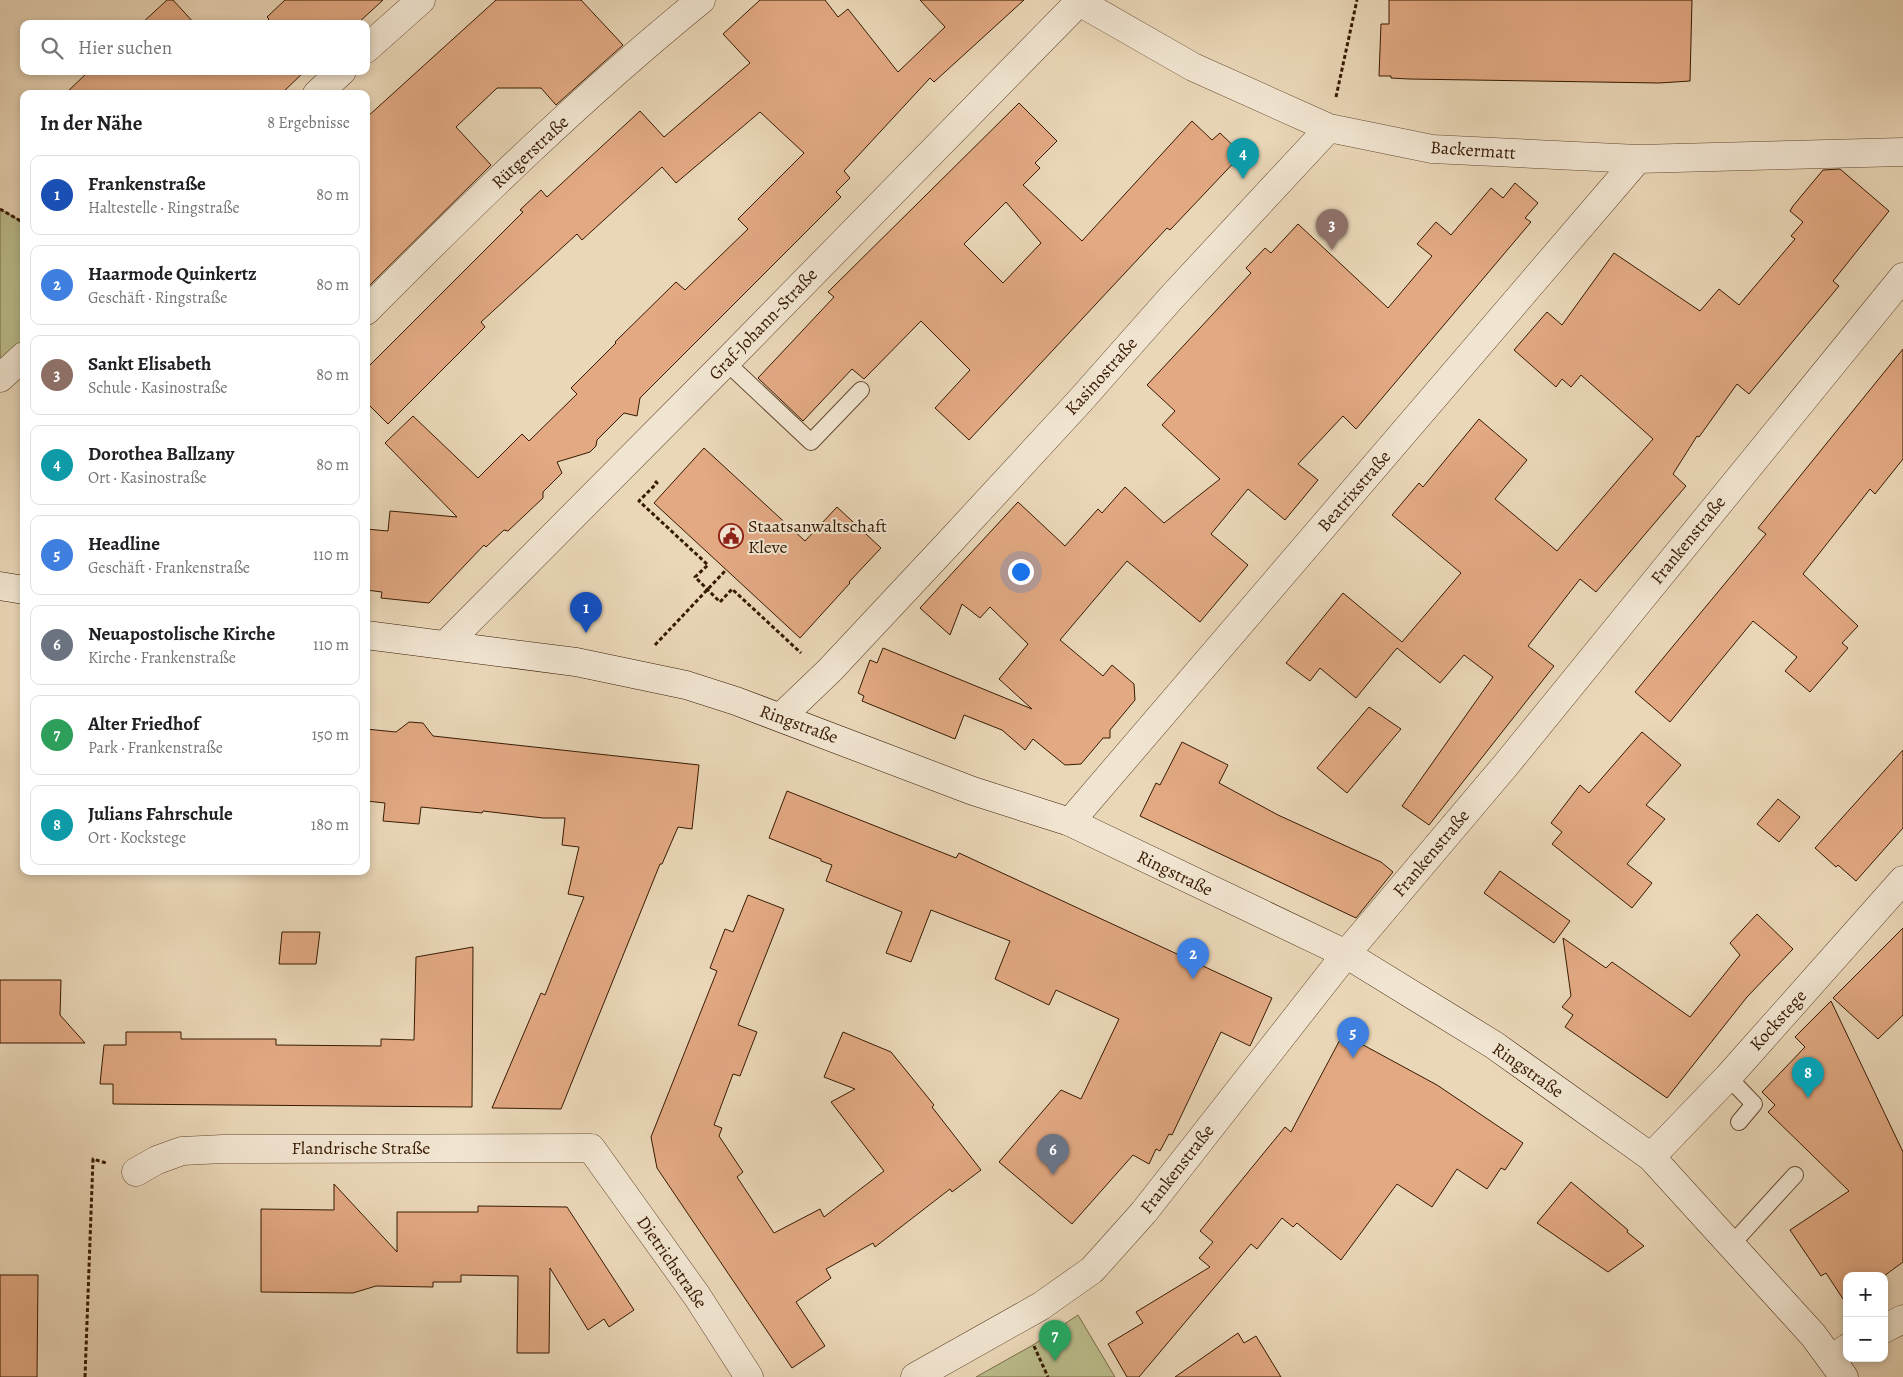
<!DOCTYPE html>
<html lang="de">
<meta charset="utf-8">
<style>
:root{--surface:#fff;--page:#f6f6f6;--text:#202124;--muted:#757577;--line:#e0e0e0;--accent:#7c3aed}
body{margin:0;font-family:Alegreya,serif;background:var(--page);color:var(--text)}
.controls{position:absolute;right:15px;bottom:15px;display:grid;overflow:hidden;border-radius:10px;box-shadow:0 2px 8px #0003}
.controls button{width:45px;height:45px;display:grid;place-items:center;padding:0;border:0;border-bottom:1px solid var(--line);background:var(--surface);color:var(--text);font:25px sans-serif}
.you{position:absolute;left:1020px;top:571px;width:18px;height:18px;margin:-12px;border:4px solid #fff;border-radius:50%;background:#1a73e8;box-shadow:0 0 0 8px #1a73e833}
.badge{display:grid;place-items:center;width:32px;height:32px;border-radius:50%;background:var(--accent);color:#fff;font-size:16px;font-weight:700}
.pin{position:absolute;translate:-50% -41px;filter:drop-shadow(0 1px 2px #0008)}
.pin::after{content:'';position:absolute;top:26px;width:18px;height:15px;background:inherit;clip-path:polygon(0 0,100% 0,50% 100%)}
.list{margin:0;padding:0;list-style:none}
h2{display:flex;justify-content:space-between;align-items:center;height:65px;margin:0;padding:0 20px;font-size:21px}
h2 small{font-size:16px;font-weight:400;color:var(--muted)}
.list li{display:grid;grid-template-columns:32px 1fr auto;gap:15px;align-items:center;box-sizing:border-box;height:80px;margin:0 10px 10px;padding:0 10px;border:1px solid var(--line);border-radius:10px}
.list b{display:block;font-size:19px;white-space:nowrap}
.list p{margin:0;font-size:16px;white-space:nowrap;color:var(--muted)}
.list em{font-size:16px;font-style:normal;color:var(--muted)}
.icon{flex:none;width:28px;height:28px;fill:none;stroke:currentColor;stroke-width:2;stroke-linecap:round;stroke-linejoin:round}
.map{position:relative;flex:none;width:1903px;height:1377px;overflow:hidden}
.search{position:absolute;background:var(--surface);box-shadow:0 2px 8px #0003;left:20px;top:20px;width:350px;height:55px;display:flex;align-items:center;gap:12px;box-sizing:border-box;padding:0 18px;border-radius:10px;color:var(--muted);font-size:19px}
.panel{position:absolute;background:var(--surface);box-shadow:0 2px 8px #0003;left:20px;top:90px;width:350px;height:785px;border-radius:10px}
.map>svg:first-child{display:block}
.green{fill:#bbbd8c;stroke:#796c46}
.building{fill:#e2a983;stroke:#371a01;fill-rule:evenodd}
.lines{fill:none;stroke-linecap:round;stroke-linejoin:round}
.service-casing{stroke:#64492f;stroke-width:18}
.minor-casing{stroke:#64492f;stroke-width:29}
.tertiary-casing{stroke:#64492f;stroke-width:29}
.secondary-casing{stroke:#371a01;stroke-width:29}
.path{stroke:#371a01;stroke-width:3;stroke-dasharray:4 2.5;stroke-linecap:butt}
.service{stroke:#f1e5d1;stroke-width:16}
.minor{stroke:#f1e5d1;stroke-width:28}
.tertiary{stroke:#f1e5d1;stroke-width:28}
.secondary{stroke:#f1e5d1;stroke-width:28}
.labels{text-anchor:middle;stroke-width:4;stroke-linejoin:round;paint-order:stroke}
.street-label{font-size:18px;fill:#371a01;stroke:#f1e5d1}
.poi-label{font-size:18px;fill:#371a01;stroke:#f1e5d1;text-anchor:start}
</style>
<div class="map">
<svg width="1903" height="1377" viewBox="0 0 1903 1377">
<rect width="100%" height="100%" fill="#ead7b8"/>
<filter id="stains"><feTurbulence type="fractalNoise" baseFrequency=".004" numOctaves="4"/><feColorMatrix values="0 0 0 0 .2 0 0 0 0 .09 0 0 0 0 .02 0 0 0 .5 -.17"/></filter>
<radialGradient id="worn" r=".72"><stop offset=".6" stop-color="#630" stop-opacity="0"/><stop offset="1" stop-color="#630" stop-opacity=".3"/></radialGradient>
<path class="green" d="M0,209L24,223V356L0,378Z
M1078,1315L1115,1377H976L1033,1345Z"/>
<path class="building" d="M167,0H173L195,24H141Z
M285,0H383L357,24H264L269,19L267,17Z
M496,0H581L623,45L556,105L541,88H497L456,127L491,165L366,289V118Z
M760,0H825L838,17L848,9L898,72L945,27L920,0H1024L934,82L930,78L844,171L850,178L836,192L841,197L640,398L637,416L624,413L597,440L596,446L590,452L557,462L562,473L543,492V498L508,531L504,530L486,547L484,545L429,603L381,598L382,592L366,590V529L388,531L390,511L457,517L385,443L413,416L478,478L522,434L529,441L577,394L571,388L616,343L615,342L676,282L685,290L748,229L738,219L804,153L760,112L676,183L662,167L582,240L577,234L481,322L485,327L388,424L366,402V369L523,212L520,210L541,190L547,197L640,111L664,137L750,63L723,34Z
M1389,0H1692L1690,81L1659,83L1409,79L1391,78V76H1379L1381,24H1389Z
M89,71H305L281,94H65Z
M1019,103L1057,141L1035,163L1040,168L1023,185L1082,241L1192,121L1212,140L1220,133L1242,154L1170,230L1167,228L969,440L935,408L970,370L921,321L864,379L852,369L803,421L758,378L834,297L828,292ZM1006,202L1041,243L1003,283L964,244Z
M1840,169L1889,211L1833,281L1839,286L1749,394L1737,384L1699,437L1697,436L1673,474L1686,486L1596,592L1580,579L1528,646L1554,666L1429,825L1402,806L1493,677L1464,655L1440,683L1397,648L1356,698L1320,668L1310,681L1286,663L1343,593L1402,642L1461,573L1392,515L1419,483L1423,487L1479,419L1527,460L1495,499L1557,551L1653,439L1581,375L1571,387L1562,379L1556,387L1514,350L1547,312L1562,325L1614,253L1700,311L1719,289L1739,305L1795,239L1791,236L1803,222L1790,211L1793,206L1823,170Z
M1515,183L1538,203L1525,218L1531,222L1356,429L1343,416L1298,464L1318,480L1285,520L1248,489L1211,534L1248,565L1200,622L1127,561L1060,640L1103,676L1112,665L1134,684L1135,700L1110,730V738H1103L1081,764L1065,765L1033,739L1025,750L1002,730L964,715L955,739L862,701L864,696L858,693L870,660L877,663L883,648L1032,709L999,679L1028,644L990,607L980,618L962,604L950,635L920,608L1018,502L1065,546L1098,509L1102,513L1125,487L1164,523L1220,479L1162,425L1175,411L1147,385L1251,273L1246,268L1265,248L1271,253L1298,224L1388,308L1432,256L1417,244L1436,222L1451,235L1491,188L1503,198Z
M1903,349V459L1875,494L1870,489L1803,574L1858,626L1842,643L1848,648L1810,692L1785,671L1797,657L1753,621L1670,722L1635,692L1766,534L1758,528Z
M704,448L805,541L837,507L881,548L849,582L850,583L800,638L654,503Z
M1369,707L1401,729L1347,793L1317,768Z
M409,722L423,723L433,736L699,765L692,829L678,827L662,864H660L561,1109L492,1108L541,993L545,995L584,897L568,894L579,847L562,845L565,818H543L483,811L482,813L421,807L419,824L383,821L385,803L366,801V729L396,732Z
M1642,732L1681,765L1646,805L1665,819L1627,864L1652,883L1632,908L1552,844L1562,832L1551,823L1580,785L1589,793Z
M1182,742L1228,765L1219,783L1278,815L1381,862L1393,872L1356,918L1140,816L1156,783L1160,785Z
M1903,750V828L1856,881L1838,865L1836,867L1815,848Z
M787,791L956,858L959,853L1272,998L1250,1046L1221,1032L1172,1135L1169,1134L1160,1151L1156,1149L1149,1164L1133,1155L1072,1224L999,1162L1061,1090L1081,1099L1119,1019L1056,990L1049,1005L995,979L1010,941L931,910L911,962L886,953L902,912L826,881L832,865L821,861V859L769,838Z
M1778,799L1800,817L1779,842L1757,824Z
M1500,871L1570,921L1554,943L1484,893Z
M748,895L784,909L738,1025L757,1032L740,1076L733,1074L714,1125L722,1128L719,1136L743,1172L737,1177L774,1233L820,1209L824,1217L884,1171L831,1102L855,1089L824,1077L843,1032L891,1052L934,1105L932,1107L981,1170L952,1192L950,1189L875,1247L873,1243L826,1269L831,1278L796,1302L825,1346L792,1368L657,1168L651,1137L717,971L710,968L725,929L733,932Z
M1757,914L1793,949L1747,997L1667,1098L1565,1027L1573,1015L1562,1007L1571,996L1563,938L1606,968L1612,962L1690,1017L1740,955L1730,943Z
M1903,928V1015L1878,1039L1833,998Z
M282,932H320L316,964H279Z
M473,947L472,1107L113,1104V1084H100L104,1045H126V1032H181V1039H276V1045L381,1046V1039L414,1040L416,957Z
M0,980H61L60,1015L85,1043H0Z
M1831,1001L1903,1152V1262L1884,1276H1847V1301L1845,1302L1826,1273L1821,1276L1790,1230L1849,1191L1768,1112L1775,1105L1762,1092L1805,1047L1795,1037Z
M1343,1034L1437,1085L1523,1143L1505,1170L1501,1168L1487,1189L1457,1169L1432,1207L1397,1184L1341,1260L1297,1223L1293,1227L1282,1218L1257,1249L1251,1244L1139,1377H1127L1108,1344L1143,1323L1136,1312L1210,1267L1199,1258L1213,1242L1200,1231L1285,1127L1291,1132Z
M1571,1182L1628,1230L1627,1232L1644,1246L1608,1272L1537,1223Z
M334,1184L397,1252V1212H478V1206L567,1207L634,1310L609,1327L604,1319L588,1330L550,1268L549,1353H517L518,1276L461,1275V1282H433V1287L376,1286L353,1293L261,1292V1209L334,1210Z
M0,1275H38L37,1377H0Z
M1238,1333L1244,1343L1256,1336L1281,1377H1175Z"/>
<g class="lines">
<defs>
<path id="service" d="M726,362L811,442L861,390
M1728,1077L1754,1104L1739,1122
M1732,1244L1795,1175"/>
<path id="minor" d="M1076,0L1193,67L1329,128L1432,149L1638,159L1903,152
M366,311C473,203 583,96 701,0
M446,644L726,362L1079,2
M781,717L830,670L947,545L1079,402L1171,298L1329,128
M1070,822L1638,159
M1651,1157L1728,1077L1903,880
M136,1172L157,1160L182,1151L223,1149L591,1148L697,1296L749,1377
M1884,1329L1903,1319
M1832,1360L1847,1348
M915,1377L1041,1306L1092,1270L1144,1212L1346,954L1505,766L1903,277"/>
<path id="tertiary" d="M366,49L421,0
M317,94L342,71
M0,378L24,356"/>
<path id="secondary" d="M0,586L24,590
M366,635L576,662L686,685L736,701L973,791L1070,822L1346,954L1494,1045L1651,1157L1813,1335L1844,1377"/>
</defs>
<use href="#service" class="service-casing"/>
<use href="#minor" class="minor-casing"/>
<use href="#tertiary" class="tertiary-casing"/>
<use href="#secondary" class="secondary-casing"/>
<path class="path" d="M1336,97L1357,0
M0,209L24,223
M655,481L657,483L639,501L708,565L695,577L720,602L732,589L801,653
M655,645L725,571
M1034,1346L1048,1377
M85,1377L93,1159L106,1163"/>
<use href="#service" class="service"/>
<use href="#minor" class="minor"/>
<use href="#tertiary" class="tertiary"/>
<use href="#secondary" class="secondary"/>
</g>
<defs>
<symbol id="civic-ring" viewBox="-11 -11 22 22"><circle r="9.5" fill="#f1e5d1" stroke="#8f2418" stroke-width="1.5"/><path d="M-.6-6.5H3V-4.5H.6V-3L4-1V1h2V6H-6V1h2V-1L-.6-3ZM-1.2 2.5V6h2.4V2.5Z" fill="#8f2418"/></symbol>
</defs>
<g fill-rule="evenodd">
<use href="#civic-ring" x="717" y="522" width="28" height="28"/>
</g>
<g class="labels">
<g class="street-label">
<text transform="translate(1473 150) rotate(4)" y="6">Backermatt</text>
<text transform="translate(530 152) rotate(-43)" y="6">Rütgerstraße</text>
<text transform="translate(763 324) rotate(-46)" y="6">Graf-Johann-Straße</text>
<text transform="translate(1101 376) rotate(-48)" y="6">Kasinostraße</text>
<text transform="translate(1354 491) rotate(-49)" y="6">Beatrixstraße</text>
<text transform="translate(1688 540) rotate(-51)" y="6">Frankenstraße</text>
<text transform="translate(799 724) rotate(20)" y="6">Ringstraße</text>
<text transform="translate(1431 853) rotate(-50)" y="6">Frankenstraße</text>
<text transform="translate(1175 873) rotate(26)" y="6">Ringstraße</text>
<text transform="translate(1778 1020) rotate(-48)" y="6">Kockstege</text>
<text transform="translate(1528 1070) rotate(35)" y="6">Ringstraße</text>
<text x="361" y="1154">Flandrische Straße</text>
<text transform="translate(1177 1169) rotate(-52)" y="6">Frankenstraße</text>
<text transform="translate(672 1262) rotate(55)" y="6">Dietrichstraße</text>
</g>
<g class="poi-label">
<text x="748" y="532">Staatsanwaltschaft<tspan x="748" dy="21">Kleve</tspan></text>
</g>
</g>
<rect width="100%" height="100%" filter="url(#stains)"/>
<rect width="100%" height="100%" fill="url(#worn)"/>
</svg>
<div class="controls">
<button>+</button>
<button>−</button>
</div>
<div class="you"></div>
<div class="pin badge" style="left:586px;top:633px;background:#1a4fb4">1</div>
<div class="pin badge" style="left:1193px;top:979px;background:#3f7fe0">2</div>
<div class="pin badge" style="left:1332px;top:250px;background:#8d6e63">3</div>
<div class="pin badge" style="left:1243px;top:179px;background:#0f9aa8">4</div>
<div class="pin badge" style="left:1353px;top:1058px;background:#3f7fe0">5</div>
<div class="pin badge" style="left:1053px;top:1175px;background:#6b7280">6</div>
<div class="pin badge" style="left:1055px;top:1361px;background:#2e9e5b">7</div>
<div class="pin badge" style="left:1808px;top:1098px;background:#0f9aa8">8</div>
<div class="search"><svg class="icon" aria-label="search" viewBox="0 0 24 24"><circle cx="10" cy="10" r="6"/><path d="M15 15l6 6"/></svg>Hier suchen</div>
<section class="panel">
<h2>In der Nähe<small>8 Ergebnisse</small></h2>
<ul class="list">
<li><span class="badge" style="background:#1a4fb4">1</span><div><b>Frankenstraße</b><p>Haltestelle · Ringstraße</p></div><em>80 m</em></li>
<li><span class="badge" style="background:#3f7fe0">2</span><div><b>Haarmode Quinkertz</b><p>Geschäft · Ringstraße</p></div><em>80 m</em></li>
<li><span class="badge" style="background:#8d6e63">3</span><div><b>Sankt Elisabeth</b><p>Schule · Kasinostraße</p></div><em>80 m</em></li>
<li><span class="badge" style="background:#0f9aa8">4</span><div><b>Dorothea Ballzany</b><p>Ort · Kasinostraße</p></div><em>80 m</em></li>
<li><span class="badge" style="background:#3f7fe0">5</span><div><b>Headline</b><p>Geschäft · Frankenstraße</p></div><em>110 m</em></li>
<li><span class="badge" style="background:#6b7280">6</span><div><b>Neuapostolische Kirche</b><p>Kirche · Frankenstraße</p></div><em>110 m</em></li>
<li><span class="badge" style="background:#2e9e5b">7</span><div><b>Alter Friedhof</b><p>Park · Frankenstraße</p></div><em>150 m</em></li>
<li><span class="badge" style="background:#0f9aa8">8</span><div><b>Julians Fahrschule</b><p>Ort · Kockstege</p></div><em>180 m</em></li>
</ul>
</section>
</div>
